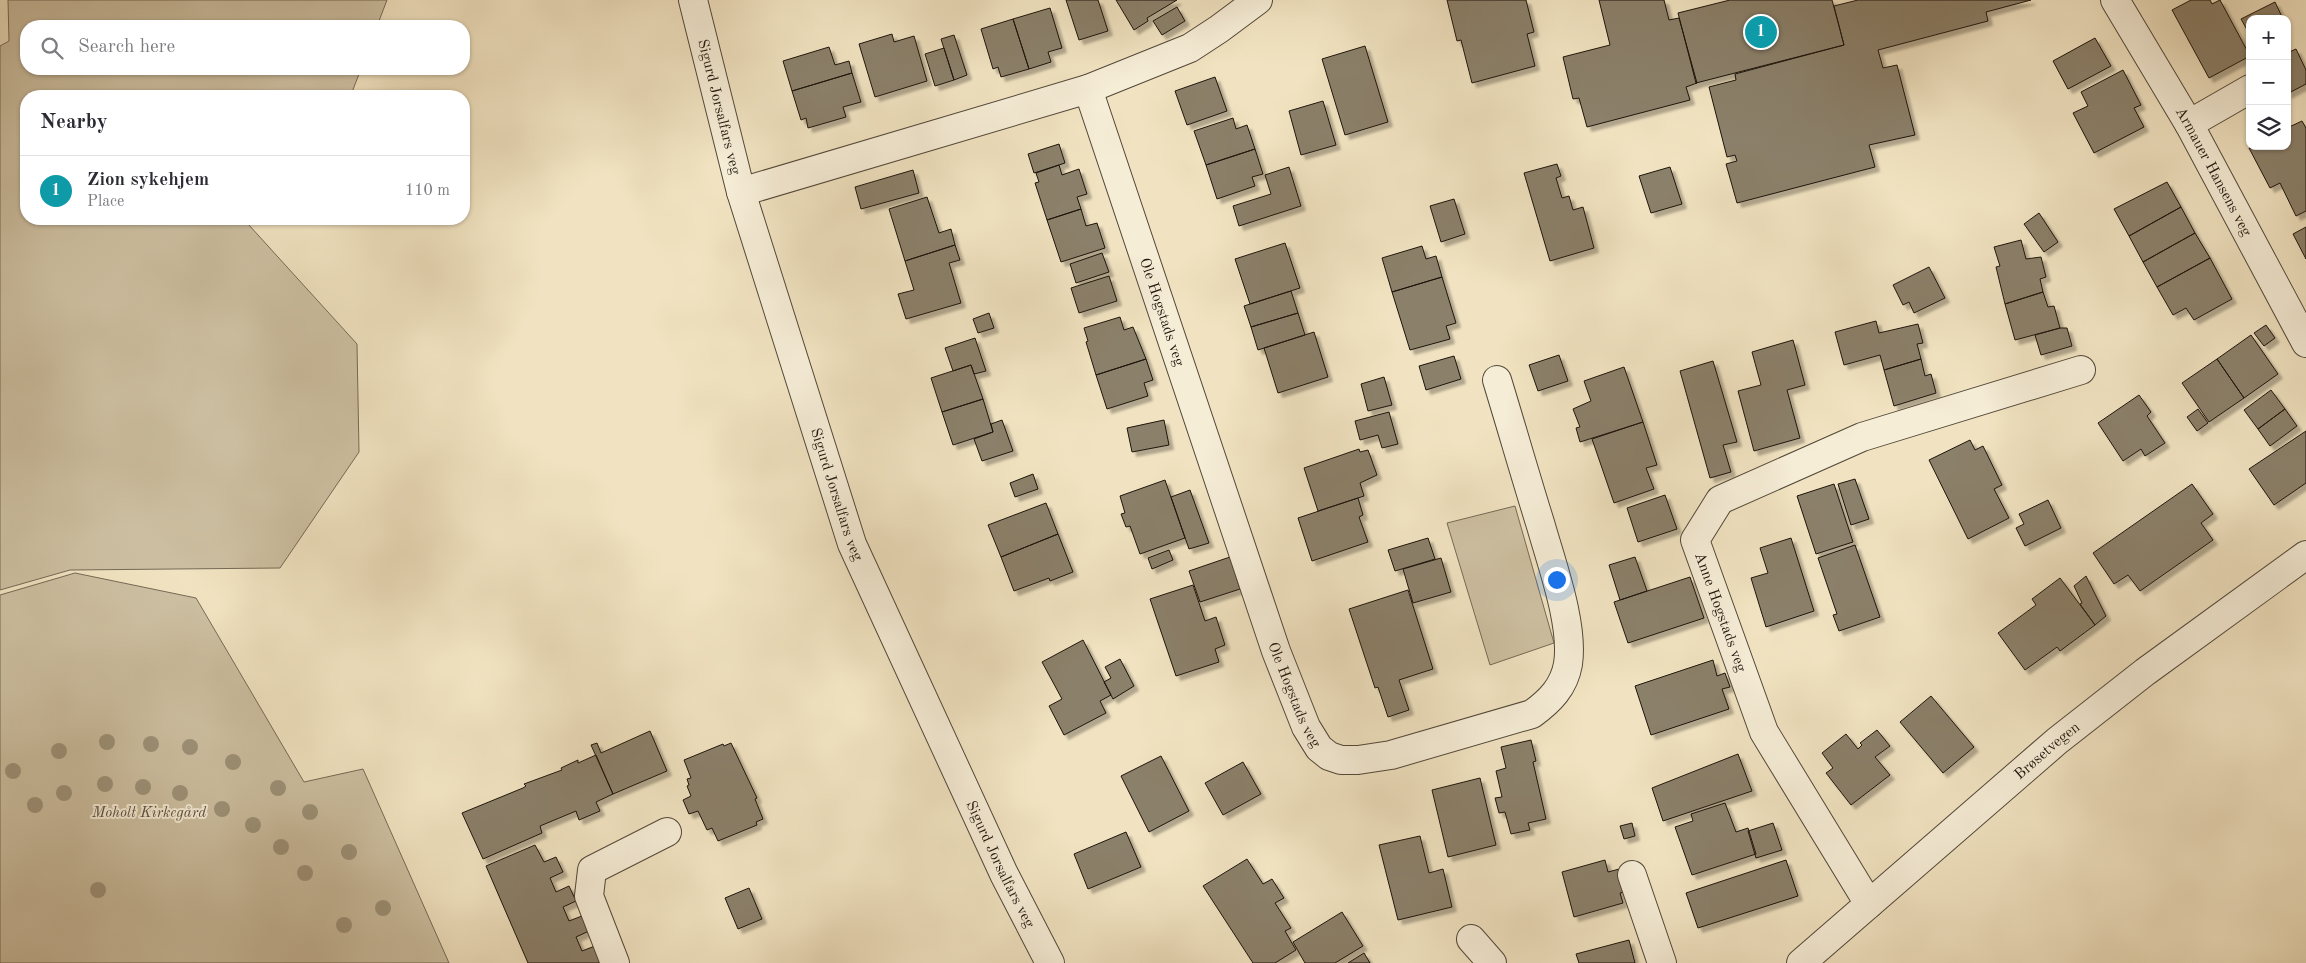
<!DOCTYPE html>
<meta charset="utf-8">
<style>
:root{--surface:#fff;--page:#f2f2f3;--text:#2b2b33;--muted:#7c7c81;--line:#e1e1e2;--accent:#b45309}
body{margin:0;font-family:"Old Standard TT",serif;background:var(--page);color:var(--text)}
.controls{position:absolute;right:15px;top:15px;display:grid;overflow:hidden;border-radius:10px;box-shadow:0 1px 4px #0004}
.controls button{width:45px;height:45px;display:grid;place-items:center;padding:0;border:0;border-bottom:1px solid var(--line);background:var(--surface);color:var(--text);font:25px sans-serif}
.you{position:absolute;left:1556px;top:579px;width:18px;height:18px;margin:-12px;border:4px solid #fff;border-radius:50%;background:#1a73e8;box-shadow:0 0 0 8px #1a73e833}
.badge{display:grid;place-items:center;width:32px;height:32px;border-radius:50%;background:var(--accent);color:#fff;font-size:16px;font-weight:700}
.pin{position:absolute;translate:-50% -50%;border:2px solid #fff;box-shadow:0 1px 5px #0006}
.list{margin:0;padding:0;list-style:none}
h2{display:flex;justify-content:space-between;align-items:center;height:65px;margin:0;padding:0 20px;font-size:21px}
h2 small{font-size:16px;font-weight:400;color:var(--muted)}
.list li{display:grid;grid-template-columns:32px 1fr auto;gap:15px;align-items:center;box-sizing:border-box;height:70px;padding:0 20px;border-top:1px solid var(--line)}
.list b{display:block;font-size:19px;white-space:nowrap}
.list p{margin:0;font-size:16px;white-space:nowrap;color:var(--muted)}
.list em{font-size:16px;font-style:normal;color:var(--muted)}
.icon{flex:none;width:28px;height:28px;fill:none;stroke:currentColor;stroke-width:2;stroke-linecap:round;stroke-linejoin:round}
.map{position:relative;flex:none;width:2306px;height:963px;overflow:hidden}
.search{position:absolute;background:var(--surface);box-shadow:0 1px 4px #0004;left:20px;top:20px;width:450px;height:55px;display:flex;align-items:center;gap:12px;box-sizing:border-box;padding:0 18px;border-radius:20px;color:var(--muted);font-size:19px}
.panel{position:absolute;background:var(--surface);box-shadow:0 1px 4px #0004;left:20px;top:90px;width:450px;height:135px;border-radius:20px}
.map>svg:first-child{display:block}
.green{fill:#cdc0a2;stroke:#756a57}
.building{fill:#8b806a;stroke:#1d150c;filter:url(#shadow)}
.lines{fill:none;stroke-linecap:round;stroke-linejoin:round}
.minor-casing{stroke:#524839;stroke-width:30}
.minor{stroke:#f6edd7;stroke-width:28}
.tree{fill:#9e937a}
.labels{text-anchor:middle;stroke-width:4;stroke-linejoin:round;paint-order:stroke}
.street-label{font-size:15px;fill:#1d150c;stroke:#f6edd7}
.park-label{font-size:15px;font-style:italic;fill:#5b5140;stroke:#f6edd7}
</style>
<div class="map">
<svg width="2306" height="963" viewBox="0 0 2306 963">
<defs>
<filter id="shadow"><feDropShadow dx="4.5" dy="4.5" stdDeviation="1" flood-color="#0004"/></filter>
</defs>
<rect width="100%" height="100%" fill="#f1e3c1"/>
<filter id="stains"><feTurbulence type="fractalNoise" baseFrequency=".004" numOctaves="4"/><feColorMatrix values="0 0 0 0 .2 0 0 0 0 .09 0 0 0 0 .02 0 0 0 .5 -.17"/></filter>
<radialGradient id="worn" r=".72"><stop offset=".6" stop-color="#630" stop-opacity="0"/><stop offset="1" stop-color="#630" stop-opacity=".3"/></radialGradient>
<path class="green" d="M8,0H387L377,26H26V69H361L352,92L343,96H26V219H249L248,224L357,344L359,452L280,568L70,570L0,590V46L9,41Z
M1515,506L1554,643L1490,665L1447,523Z
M75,573L196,598L304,782L363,769L449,963H0V595Z"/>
<path class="building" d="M1066,0H1098L1108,31L1079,40Z
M1116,0H1177L1147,18L1148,21L1134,30Z
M1447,0H1526L1534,32L1527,34L1535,66L1472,83L1461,40L1457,41Z
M1599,0H1664L1669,20L1679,18L1697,83L1686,87L1690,100L1587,127L1579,98L1573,99L1563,57L1610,45Z
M1730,0H1832L1844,45L1696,83L1678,13Z
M1858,0H2031L1986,12L1988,21L1878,50L1883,68L1897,65L1915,135L1869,145L1875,167L1737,203L1726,164L1737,161L1735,155L1727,157L1709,87L1736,80L1735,74L1844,45L1834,6Z
M2191,0H2210L2212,4L2220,0L2250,56L2209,78L2172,10Z
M2275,2L2283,19H2250V35L2241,19Z
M1177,7L1185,21L1162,35L1153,21Z
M1050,8L1062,48L1048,52L1051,62L1029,69L1013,19Z
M1013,19L1029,69L1001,77L998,67L993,69L981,29Z
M892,34L894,42L914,36L927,81L875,97L859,44Z
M954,35L967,75L954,80L941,39Z
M2095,38L2111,66L2068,89L2053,61Z
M1365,46L1388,122L1345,135L1322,59Z
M829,47L835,65L849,61L852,73L792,91L783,61Z
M944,48L954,80L935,86L925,54Z
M2296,49L2306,70V84L2287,94V53Z
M2123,70L2141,105L2134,108L2144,127L2094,153L2073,113L2088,106L2081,92Z
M852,73L861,102L843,107L846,117L808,128L806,118L801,120L792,91Z
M1215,77L1227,111L1187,125L1175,91Z
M1323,101L1336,145L1301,155L1289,111Z
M1233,118L1236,129L1247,125L1255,149L1206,165L1194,131Z
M2302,121L2306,128V211L2296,216L2280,183L2270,188L2249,148L2287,146V128Z
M1059,144L1065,163L1034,173L1028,154Z
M1255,149L1263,174L1252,177L1255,186L1217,199L1206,165Z
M1557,164L1561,176L1556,178L1562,198L1569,196L1573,210L1583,207L1594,248L1550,261L1524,173Z
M1059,165L1062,175L1079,169L1087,194L1077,197L1081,209L1047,220L1035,183L1039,182L1036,173Z
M1289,167L1301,206L1239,226L1233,206L1271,194L1265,175Z
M1670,167L1682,204L1651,213L1639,176Z
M913,170L919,193L861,209L855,187Z
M2167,182L2181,207L2129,236L2114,209Z
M927,197L939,233L951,229L955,245L905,261L889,209Z
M1454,199L1465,234L1441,242L1430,206Z
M2181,207L2195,233L2143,262L2129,236Z
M1081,209L1086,226L1097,223L1105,248L1061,262L1047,220Z
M2039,213L2058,242L2044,252L2024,224Z
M2306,227V259L2293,234Z
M2195,233L2210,258L2157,287L2143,262Z
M2021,240L2026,259L2041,257L2046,277L2040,279L2043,292L2005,304L1996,267L2000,266L1994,247Z
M1285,243L1300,288L1250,304L1235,259Z
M955,245L960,260L949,263L961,303L906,319L898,294L914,290L905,261Z
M1422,246L1426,259L1436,256L1442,277L1392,292L1382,258Z
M1102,253L1109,272L1076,283L1070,264Z
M2210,258L2232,299L2194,320L2186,308L2173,315L2157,287Z
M1929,267L1945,298L1914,313L1909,302L1903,305L1893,285Z
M1109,276L1117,301L1079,313L1071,288Z
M1442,277L1456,323L1446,326L1450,339L1410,350L1392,292Z
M1291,291L1298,313L1251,327L1244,306Z
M2043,292L2048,307L2054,306L2060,328L2015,340L2005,304Z
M989,313L994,328L978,333L973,319Z
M1298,313L1305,335L1258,350L1251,327Z
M1120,317L1124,330L1133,327L1146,359L1096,375L1086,342L1088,341L1084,328Z
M1876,321L1879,333L1918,324L1923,343L1917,344L1921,359L1884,370L1880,355L1844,365L1835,332Z
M2266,325L2275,338L2264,346L2254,333Z
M2060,328H2067L2072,346L2041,355L2035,335Z
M1314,332L1328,377L1278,393L1264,348Z
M2251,335L2278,374L2244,398L2217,359Z
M975,338L986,371L974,374L971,365L953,371L945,348Z
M1793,340L1805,385L1787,390L1800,438L1754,451L1738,391L1761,385L1752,352Z
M1559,355L1568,381L1538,391L1529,365Z
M1454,356L1461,379L1426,390L1419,366Z
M1146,359L1153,380L1144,383L1148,396L1107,409L1096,375Z
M1921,359L1925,376L1931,374L1936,393L1894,406L1884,370Z
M2217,359L2244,398L2209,422L2182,383Z
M1713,361L1737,442L1723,445L1731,472L1710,478L1680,371Z
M971,365L983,399L942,412L931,378Z
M1624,367L1643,422L1580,442L1576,428L1580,427L1573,409L1591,401L1584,381Z
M1384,377L1392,405L1368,411L1361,384Z
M2271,390L2285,409L2258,429L2244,410Z
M2139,395L2151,412L2147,416L2165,443L2145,456L2141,449L2123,461L2098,423Z
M983,399L993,432L953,445L942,412Z
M2198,409L2208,423L2197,431L2187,417Z
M2285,409L2297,426L2270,446L2258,429Z
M1389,412L1398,444L1382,448L1378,435L1360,440L1355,421Z
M1002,420L1013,451L982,461L974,439L993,432L991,424Z
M1164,420L1169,445L1132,452L1127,428Z
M1643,422L1657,465L1646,468L1654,489L1614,503L1592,439Z
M2306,431V483L2274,505L2249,469Z
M1970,440L1975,450L1983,446L2002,485L1994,489L2009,518L1968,539L1929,460Z
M1359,449L1360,452L1368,450L1377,475L1360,483L1364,496L1318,511L1304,468Z
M1033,474L1038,489L1015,497L1010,483Z
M1855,479L1869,519L1851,525L1838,484Z
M1165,480L1185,538L1140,554L1130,526L1126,527L1121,514L1125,513L1120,496Z
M1834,484L1853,542L1816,554L1797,496Z
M2192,484L2213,514L2201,523L2213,540L2140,591L2128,575L2114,584L2093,553Z
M1190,490L1209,543L1189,549L1171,497Z
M1665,495L1677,529L1638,542L1627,508Z
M1358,498L1363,515L1359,517L1368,542L1312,561L1298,518Z
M2048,500L2061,528L2025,546L2016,528L2024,524L2019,514Z
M1046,503L1058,534L1001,557L988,525Z
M1058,534L1073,572L1050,581L1049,578L1014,591L1001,557Z
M1428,538L1435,559L1395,571L1388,550Z
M1791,538L1814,611L1766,627L1751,578L1768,573L1760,548Z
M1855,545L1880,617L1839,631L1833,615L1837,614L1818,558Z
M1169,550L1173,560L1152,569L1148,558Z
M1230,557L1240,589L1200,602L1189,571Z
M1635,557L1647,591L1620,600L1609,565Z
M1441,558L1451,592L1413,603L1403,569Z
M2086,576L2106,616L2095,625L2080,604L2082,603L2074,586Z
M1690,577L1704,618L1628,643L1614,602Z
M2060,578L2095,625L2060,651L2057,647L2025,670L1998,633L2036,605L2032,599Z
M1193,585L1205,621L1216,617L1225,645L1215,649L1219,662L1176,676L1150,599Z
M1408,590L1433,669L1399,680L1409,710L1388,717L1378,687L1375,688L1349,609Z
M1083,640L1111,695L1100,701L1106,713L1064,735L1049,706L1062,699L1042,662Z
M1120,659L1134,686L1113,699L1104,682L1111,678L1105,667Z
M1713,660L1717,676L1725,673L1730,687L1722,689L1729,709L1651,735L1635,686Z
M1931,696L1974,747L1943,773L1900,722Z
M1877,730L1890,746L1875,757L1890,775L1851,805L1826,773L1833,768L1822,753L1846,734L1858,749L1862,745L1860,743Z
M650,731L667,771L613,794L591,745L597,743L601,753Z
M1531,740L1536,761L1533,762L1546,819L1528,823L1530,830L1511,834L1505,812L1499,813L1495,798L1502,797L1496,771L1506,768L1501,747Z
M731,743L757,798L755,799L763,819L756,822L757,825L718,841L712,828L707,830L698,811L689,814L683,800L691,796L687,786L689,785L687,779L691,778L684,760L723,744L724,746Z
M1738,754L1752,791L1663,821L1652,788Z
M596,755L613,794L596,802L600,811L579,820L576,811L540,826L542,833L483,859L462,813L523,788L526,786L524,784L562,770L561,768L578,760V763Z
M1161,756L1189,811L1149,832L1121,776Z
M1243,762L1261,794L1223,815L1205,783Z
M1480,778L1496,845L1448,857L1432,790Z
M1725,803L1736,832L1748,828L1756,854L1692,875L1675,827L1693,821L1691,814Z
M1632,823L1635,836L1624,839L1620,826Z
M1773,823L1782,850L1756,858L1748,831Z
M1126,832L1141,867L1088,889L1074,854Z
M1420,836L1429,873L1443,869L1452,907L1398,920L1379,845Z
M535,845L544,862L556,857L563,872L550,878L556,892L569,886L576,901L563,907L569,921L582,916L589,931L576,937L582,951L595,946L603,963H528L486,866Z
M1247,859L1263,884L1272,879L1284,898L1275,903L1291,928L1285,931L1296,950L1275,963H1253L1203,886Z
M1605,860L1608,872L1623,868L1628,891L1620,893L1623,903L1574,917L1562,872Z
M1786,860L1798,896L1698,928L1686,893Z
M749,888L762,919L738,929L725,898Z
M1342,912L1363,946L1335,963H1305L1293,942Z
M1629,940L1635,963H1579L1576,954Z
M1364,953L1370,963H1348Z"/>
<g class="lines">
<defs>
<g id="minor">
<path id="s1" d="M693,0L741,192L852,544L1004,874L1050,963"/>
<path id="s2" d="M2115,0L2189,124L2306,343"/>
<path id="s3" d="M1088,89L1276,651L1306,727L1319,748L1329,756L1341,760H1358L1391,755L1532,714C1550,701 1564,687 1568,664C1574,625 1552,565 1541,526C1526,478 1512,429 1497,380"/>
<path d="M2189,124L2250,89"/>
<path d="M741,192L1088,89L1190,48L1219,29L1258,0"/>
<path d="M1632,875L1662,963"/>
<path d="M1869,904L1764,732L1695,540L1720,500L1862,437L2081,370"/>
<path d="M1471,939L1492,963"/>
<path d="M615,963L589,896L592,870L667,832"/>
<path id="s4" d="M1801,963L2057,741L2145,672L2306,555"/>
</g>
</defs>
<use href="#minor" class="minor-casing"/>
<use href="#minor" class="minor"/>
</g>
<g class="tree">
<circle cx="107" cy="742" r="8"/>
<circle cx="151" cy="744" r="8"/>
<circle cx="190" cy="747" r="8"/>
<circle cx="59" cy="751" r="8"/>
<circle cx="233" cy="762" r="8"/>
<circle cx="13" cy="771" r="8"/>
<circle cx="105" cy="784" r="8"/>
<circle cx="143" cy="787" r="8"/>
<circle cx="278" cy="788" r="8"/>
<circle cx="64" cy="793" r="8"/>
<circle cx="180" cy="793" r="8"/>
<circle cx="35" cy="805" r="8"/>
<circle cx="222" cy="809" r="8"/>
<circle cx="310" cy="812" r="8"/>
<circle cx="253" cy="825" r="8"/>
<circle cx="281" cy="847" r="8"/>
<circle cx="349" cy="852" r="8"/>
<circle cx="305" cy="873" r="8"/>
<circle cx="98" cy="890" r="8"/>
<circle cx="383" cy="908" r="8"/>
<circle cx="344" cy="925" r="8"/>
</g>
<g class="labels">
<g class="street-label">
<text dy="5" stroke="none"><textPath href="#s1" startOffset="110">Sigurd Jorsalfars veg</textPath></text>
<text dy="5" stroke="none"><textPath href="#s2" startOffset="198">Armauer Hansens veg</textPath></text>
<text dy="5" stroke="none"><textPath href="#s3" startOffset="235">Ole Hogstads veg</textPath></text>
<text dy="5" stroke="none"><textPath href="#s1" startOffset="515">Sigurd Jorsalfars veg</textPath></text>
<text transform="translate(1721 612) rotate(70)" y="5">Anne Hogstads veg</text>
<text dy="5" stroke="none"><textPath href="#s3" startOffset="640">Ole Hogstads veg</textPath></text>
<text dy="5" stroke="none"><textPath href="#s4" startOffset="325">Brøsetvegen</textPath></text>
<text dy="5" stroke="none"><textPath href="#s1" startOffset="920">Sigurd Jorsalfars veg</textPath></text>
</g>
<g class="park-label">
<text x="149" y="817">Moholt Kirkegård</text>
</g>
</g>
<rect width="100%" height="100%" filter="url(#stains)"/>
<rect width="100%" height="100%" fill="url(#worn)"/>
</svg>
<div class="controls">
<button>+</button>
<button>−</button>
<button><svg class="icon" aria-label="layers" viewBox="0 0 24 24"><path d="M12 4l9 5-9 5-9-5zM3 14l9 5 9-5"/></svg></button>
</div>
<div class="you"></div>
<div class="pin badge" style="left:1761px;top:32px;background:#0f9aa8">1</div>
<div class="search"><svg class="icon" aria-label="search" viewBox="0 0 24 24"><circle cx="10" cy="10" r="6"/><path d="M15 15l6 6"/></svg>Search here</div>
<section class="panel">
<h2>Nearby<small></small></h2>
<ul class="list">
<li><span class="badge" style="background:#0f9aa8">1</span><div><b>Zion sykehjem</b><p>Place</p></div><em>110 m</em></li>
</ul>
</section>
</div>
